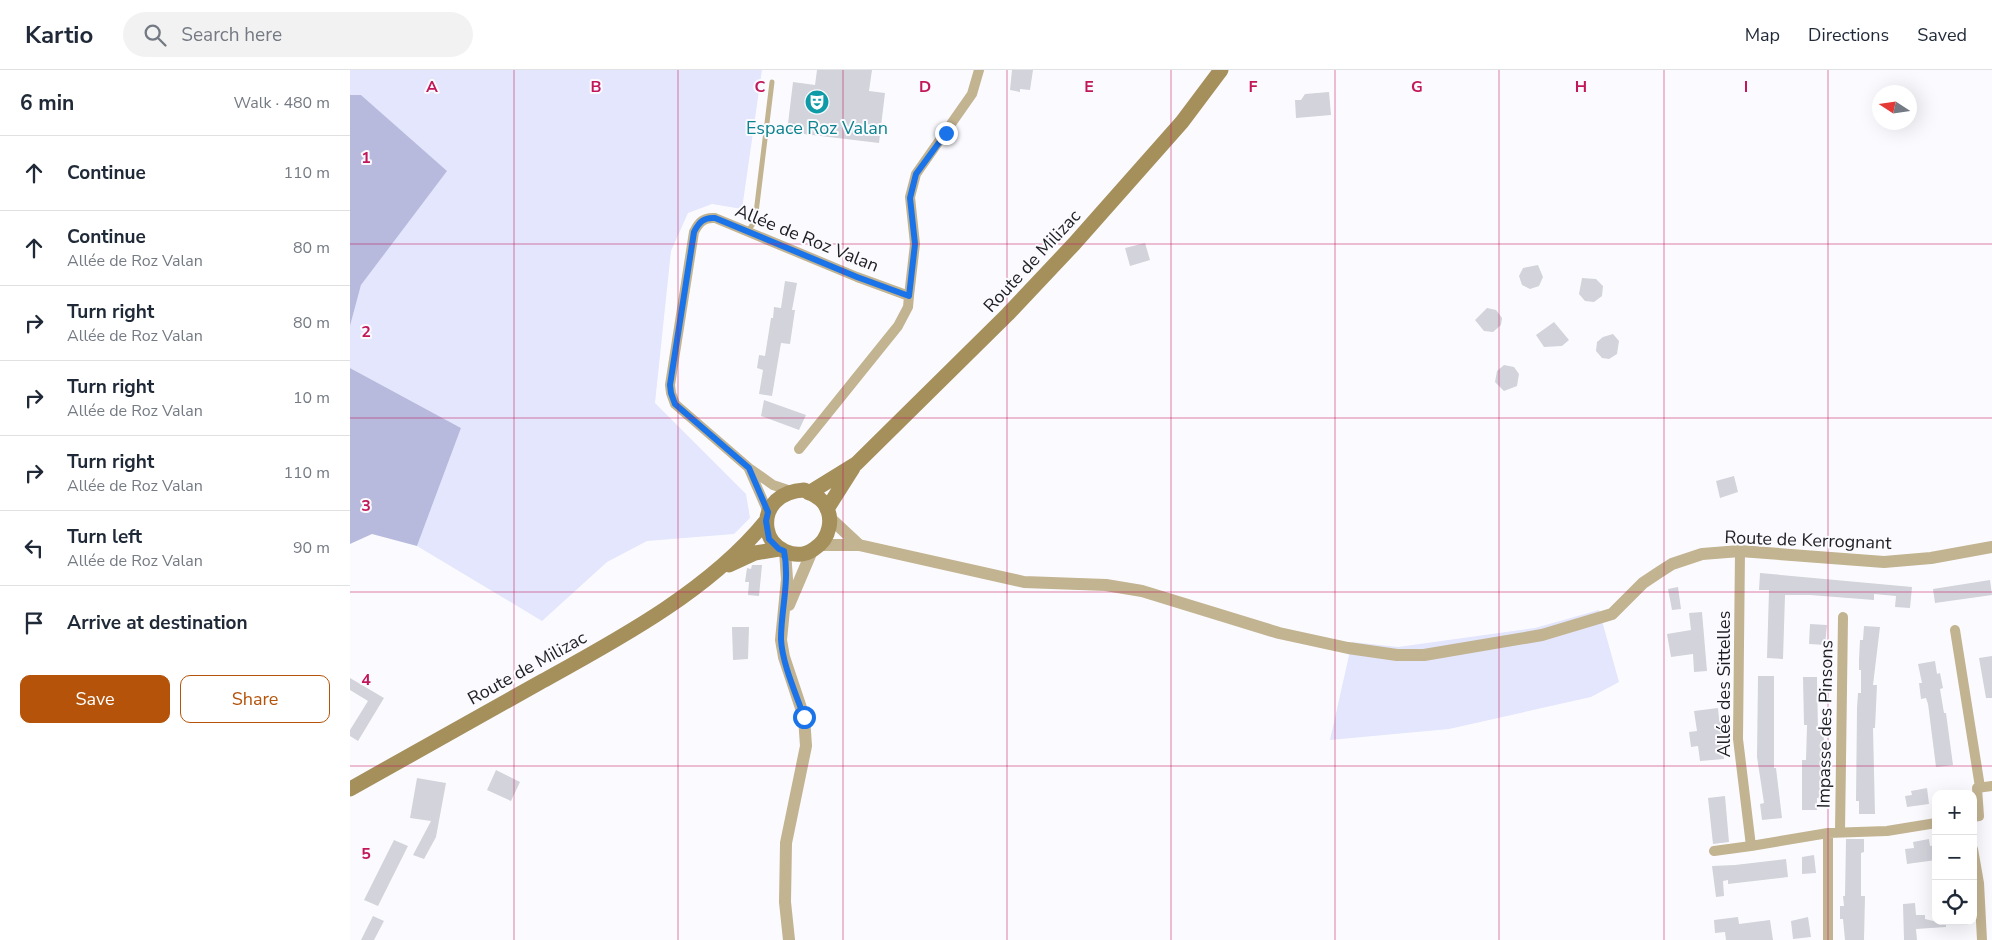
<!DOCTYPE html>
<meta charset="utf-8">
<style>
:root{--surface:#fff;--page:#f2f2f3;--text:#1f2937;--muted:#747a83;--line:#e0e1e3;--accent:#b45309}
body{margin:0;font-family:"Nunito Sans",sans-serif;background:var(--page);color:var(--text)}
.controls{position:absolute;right:15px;bottom:15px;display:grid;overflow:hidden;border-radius:10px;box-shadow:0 5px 20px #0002}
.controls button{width:45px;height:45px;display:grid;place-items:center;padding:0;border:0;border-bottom:1px solid var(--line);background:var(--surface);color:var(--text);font:25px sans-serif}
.compass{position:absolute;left:1522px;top:15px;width:45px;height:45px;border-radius:50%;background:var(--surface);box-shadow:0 5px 20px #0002;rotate:282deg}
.stop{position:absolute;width:15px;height:15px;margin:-11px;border:4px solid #1a73e8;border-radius:50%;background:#fff}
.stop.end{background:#1a73e8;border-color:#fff;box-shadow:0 1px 5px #0008}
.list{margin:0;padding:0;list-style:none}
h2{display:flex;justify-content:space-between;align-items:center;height:65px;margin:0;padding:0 20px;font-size:21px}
h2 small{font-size:16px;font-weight:400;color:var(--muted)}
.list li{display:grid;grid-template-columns:32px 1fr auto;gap:15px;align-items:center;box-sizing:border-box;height:75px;padding:0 20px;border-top:1px solid var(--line)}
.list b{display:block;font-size:19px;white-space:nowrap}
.list p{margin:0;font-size:16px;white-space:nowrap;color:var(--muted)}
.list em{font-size:16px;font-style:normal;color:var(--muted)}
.actions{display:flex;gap:10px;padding:15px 20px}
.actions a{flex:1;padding:11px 0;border:1px solid var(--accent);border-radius:10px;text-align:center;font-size:18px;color:var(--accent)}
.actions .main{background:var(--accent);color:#fff}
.icon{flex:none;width:28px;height:28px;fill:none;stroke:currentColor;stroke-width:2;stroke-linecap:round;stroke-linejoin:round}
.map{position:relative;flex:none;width:1642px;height:870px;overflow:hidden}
header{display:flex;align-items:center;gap:30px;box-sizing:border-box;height:70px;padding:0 25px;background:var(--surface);border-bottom:1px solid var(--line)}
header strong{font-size:24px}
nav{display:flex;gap:28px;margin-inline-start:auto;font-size:18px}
.search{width:350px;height:45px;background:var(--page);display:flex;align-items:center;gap:12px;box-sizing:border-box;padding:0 18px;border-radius:28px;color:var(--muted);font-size:19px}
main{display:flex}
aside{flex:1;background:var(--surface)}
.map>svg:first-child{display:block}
.green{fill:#e3e6fc}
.forest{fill:#b7badd}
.building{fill:#d2d3db}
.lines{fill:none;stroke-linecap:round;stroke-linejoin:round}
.service{stroke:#c2b391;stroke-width:5}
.minor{stroke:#c2b391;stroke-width:10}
.tertiary{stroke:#c2b391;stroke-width:12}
.secondary{stroke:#a58f5b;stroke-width:15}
.route{stroke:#1a73e8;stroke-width:6}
.grid{fill:none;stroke:#c2185b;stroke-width:1;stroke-opacity:0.55}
.labels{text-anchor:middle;stroke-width:4;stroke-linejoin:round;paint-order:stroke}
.culture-label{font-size:18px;fill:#0d838f;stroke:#fbfbff}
.street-label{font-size:18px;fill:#1e1f22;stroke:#fbfbff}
.grid-label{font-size:16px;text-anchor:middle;font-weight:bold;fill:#c2185b;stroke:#fbfbff;stroke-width:4;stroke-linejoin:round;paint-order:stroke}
</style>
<header>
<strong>Kartio</strong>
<div class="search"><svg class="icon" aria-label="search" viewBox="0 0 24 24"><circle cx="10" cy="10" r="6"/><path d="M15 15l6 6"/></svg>Search here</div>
<nav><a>Map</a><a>Directions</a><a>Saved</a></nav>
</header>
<main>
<aside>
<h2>6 min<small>Walk · 480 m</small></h2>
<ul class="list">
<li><svg class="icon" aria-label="ahead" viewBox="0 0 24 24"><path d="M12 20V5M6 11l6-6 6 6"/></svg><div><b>Continue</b></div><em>110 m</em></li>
<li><svg class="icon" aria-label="ahead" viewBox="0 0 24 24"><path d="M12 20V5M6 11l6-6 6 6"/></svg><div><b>Continue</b><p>Allée de Roz Valan</p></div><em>80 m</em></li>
<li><svg class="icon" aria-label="right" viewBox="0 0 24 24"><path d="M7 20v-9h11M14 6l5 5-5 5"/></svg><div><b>Turn right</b><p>Allée de Roz Valan</p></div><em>80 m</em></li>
<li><svg class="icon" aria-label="right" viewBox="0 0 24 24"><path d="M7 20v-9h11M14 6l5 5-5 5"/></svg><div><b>Turn right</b><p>Allée de Roz Valan</p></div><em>10 m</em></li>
<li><svg class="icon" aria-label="right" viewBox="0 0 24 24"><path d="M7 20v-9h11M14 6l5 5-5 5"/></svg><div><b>Turn right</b><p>Allée de Roz Valan</p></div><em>110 m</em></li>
<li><svg class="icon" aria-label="left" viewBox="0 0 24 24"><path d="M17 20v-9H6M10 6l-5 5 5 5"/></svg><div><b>Turn left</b><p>Allée de Roz Valan</p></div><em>90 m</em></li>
<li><svg class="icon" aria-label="arrive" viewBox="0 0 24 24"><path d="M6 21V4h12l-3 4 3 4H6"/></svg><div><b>Arrive at destination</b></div></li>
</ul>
<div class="actions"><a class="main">Save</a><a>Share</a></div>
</aside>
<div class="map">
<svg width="1642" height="870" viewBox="0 0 1642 870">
<rect width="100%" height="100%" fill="#fbfbff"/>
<path class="green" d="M0,0H412L392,139L362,134L338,143L321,181L305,333L396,424L400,448L384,464L297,471L257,492L192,551L67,476L111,358L0,298V256L11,215L96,101L11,25H0Z
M1249,540L1269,612L1241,627L1099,659L980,670L1002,572L1048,577L1185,558Z"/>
<path class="forest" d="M0,25H11L97,101L11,215L0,256Z
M0,298L111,358L67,476L22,464L0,474Z"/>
<path class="building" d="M467,0H522L519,21L535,23L529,73L437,62L443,12L465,15Z
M662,0H683L680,20L670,19V22L660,20Z
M979,22L981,45L946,48L945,30H951L955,24Z
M795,173L800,190L780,196L775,178Z
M1188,195L1193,207L1189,216L1180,219L1172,215L1169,206L1173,198Z
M1232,208L1246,209L1253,216L1252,226L1244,232L1235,231L1229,224Z
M435,211L447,213L442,240H445L440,274L431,273L422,326L409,324L413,300L407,298L409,285L415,286L421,248H423L424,237L431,238Z
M1137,238L1146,240L1152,248L1151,255L1143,262L1134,261L1125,250Z
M1204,252L1219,270L1212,276L1194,277L1186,265Z
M1263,264L1269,271L1267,284L1259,289L1252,288L1246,281L1247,272L1253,267Z
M1154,295L1164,297L1169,304L1167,316L1154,321L1145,312L1147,301Z
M414,330L456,345L449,360L411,346Z
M1384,406L1388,422L1370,428L1366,411Z
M402,495H412L409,526L398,525L399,512H395L397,498L401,499Z
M1410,503L1562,517L1560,538L1545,537L1546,526L1524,524V530L1460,525H1435L1433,589L1417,588L1419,520H1409Z
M1640,510L1642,525L1585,533L1583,519Z
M1328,517L1331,539L1322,540L1318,519Z
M1352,542L1357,601L1344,602L1343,584L1321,587L1317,564L1341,560L1339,543Z
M1460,554L1477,555L1475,575L1459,574Z
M1514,556L1530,557L1523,615H1527L1525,658H1523L1525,744H1509V731H1506L1507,638L1508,623H1511V600H1509V590L1510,570H1513Z
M382,557H399L398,589L383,590Z
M1642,586V628H1636L1629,588Z
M1585,591L1587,604L1590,603L1593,618L1590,619L1594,643H1596L1603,695L1586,697L1578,634L1576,628L1571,629L1569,613H1572L1568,594Z
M1408,606H1424V698H1426L1432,748L1412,750L1410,734L1414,733L1407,687Z
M1453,607H1467L1468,661H1474L1473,713H1470V728H1467V740H1452V690H1456L1457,655H1454Z
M0,608L34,628L8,671L0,666V660L18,631L0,620Z
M1368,638L1369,648L1373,647L1377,679L1373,680L1374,689L1350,691L1348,676L1341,677L1339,662L1347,661L1344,641Z
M146,700L170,712L161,731L137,720Z
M67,708L96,713L86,767L74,789L63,785L81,751L60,748Z
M1577,718L1579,734L1557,737L1555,726L1562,725L1561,721Z
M1375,726L1379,772L1363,774L1358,728Z
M1496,769H1514V782L1511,783V826H1515L1514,870H1495L1493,849H1490V836H1494L1493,826H1495Z
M1579,769L1580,776L1586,775V790L1557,794L1555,779L1564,778L1563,772Z
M44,770L58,776L28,836L14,830Z
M1464,785L1466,803L1452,804V787Z
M1436,789L1438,807L1378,814V810L1373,811L1374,826L1366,827L1362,796L1385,795Z
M1565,833L1566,845H1575V849L1596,854V857L1566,859L1567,870H1554L1553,834Z
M23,846L34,851L24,870H11Z
M1388,847L1389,854L1420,850L1423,870H1376L1375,862L1365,863L1364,850Z
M1458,847L1461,867L1443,869L1441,851Z"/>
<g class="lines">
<path class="service" d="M398,161L405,151L422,12"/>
<path class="minor" d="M449,379L548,256L558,237L559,226
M399,399L418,442
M441,421L423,415L399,398L325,334L321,323L320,315L344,162C349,152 354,147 365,148L507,207L559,226L565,174L560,127L566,104L622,24L629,0
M1390,481L1388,669L1401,776L1478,763L1537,761L1586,753
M1605,560L1630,717
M1623,747L1629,746L1627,718L1642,716
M1490,762L1493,547
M1478,763V870
M1623,779L1629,813L1632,870
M1364,781L1401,776"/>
<path class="tertiary" d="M480,448L509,475
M469,475H509L674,512L756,515L792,521L929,563L998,578L1047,585H1074L1192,565L1262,544L1293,513L1308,503L1322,494L1352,484L1390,481L1534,492L1581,488L1642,477
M435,481L437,509L431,570L434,587L454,647L456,676L436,773L435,832L439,870
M439,535L462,481"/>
<path class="secondary" d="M454,420C461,423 468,426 473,432C485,447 480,469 464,479C446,492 420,479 417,458C414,435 432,421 454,420Z
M459,423L506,394L658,244L724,174L832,52L871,0
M477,439L503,398
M379,495L405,483L429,479
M0,719C63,684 126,648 189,613C267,570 359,521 416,451"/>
</g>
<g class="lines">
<path class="route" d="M454,647C446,624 432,593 431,569C431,539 440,511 434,481L429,479L419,469L416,451L418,442L399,398L325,334L321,323L320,315L344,162C349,152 354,147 365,148L507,207L559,226L565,174L560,128L566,104L596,63"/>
</g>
<path class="grid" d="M164,0V870M328,0V870M493,0V870M657,0V870M821,0V870M985,0V870M1149,0V870M1314,0V870M1478,0V870M0,174H1642M0,348H1642M0,522H1642M0,696H1642"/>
<defs>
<symbol id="theatre-disc" viewBox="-11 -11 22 22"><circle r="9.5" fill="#0f9aa8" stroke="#fbfbff"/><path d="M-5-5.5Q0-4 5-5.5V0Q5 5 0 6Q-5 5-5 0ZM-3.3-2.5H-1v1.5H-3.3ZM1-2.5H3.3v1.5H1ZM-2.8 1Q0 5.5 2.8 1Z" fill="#fff"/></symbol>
</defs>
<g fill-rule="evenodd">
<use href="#theatre-disc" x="453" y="18" width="28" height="28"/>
</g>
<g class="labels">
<g class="culture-label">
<text x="467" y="64">Espace Roz Valan</text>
</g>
<g class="street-label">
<text transform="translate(457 168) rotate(22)" y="6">Allée de Roz Valan</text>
<text transform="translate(682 191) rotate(-47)" y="6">Route de Milizac</text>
<text transform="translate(1458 470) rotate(2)" y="6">Route de Kerrognant</text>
<text transform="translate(177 598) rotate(-29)" y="6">Route de Milizac</text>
<text transform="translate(1374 614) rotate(-90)" y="6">Allée des Sittelles</text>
<text transform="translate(1475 654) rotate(-89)" y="6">Impasse des Pinsons</text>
</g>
</g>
<g class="grid-label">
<text x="82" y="22">A</text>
<text x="246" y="22">B</text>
<text x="410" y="22">C</text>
<text x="575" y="22">D</text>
<text x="739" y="22">E</text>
<text x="903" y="22">F</text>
<text x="1067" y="22">G</text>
<text x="1231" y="22">H</text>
<text x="1396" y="22">I</text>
<text x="16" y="93">1</text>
<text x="16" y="267">2</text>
<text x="16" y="441">3</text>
<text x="16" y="615">4</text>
<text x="16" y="789">5</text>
</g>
</svg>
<div class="controls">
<button>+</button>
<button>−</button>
<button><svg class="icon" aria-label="locate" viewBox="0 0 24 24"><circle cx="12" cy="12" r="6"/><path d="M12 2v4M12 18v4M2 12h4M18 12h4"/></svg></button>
</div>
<svg class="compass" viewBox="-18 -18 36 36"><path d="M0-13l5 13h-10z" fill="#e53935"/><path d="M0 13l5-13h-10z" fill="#747a83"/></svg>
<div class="stop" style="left:454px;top:647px"></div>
<div class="stop end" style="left:596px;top:63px"></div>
</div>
</main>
